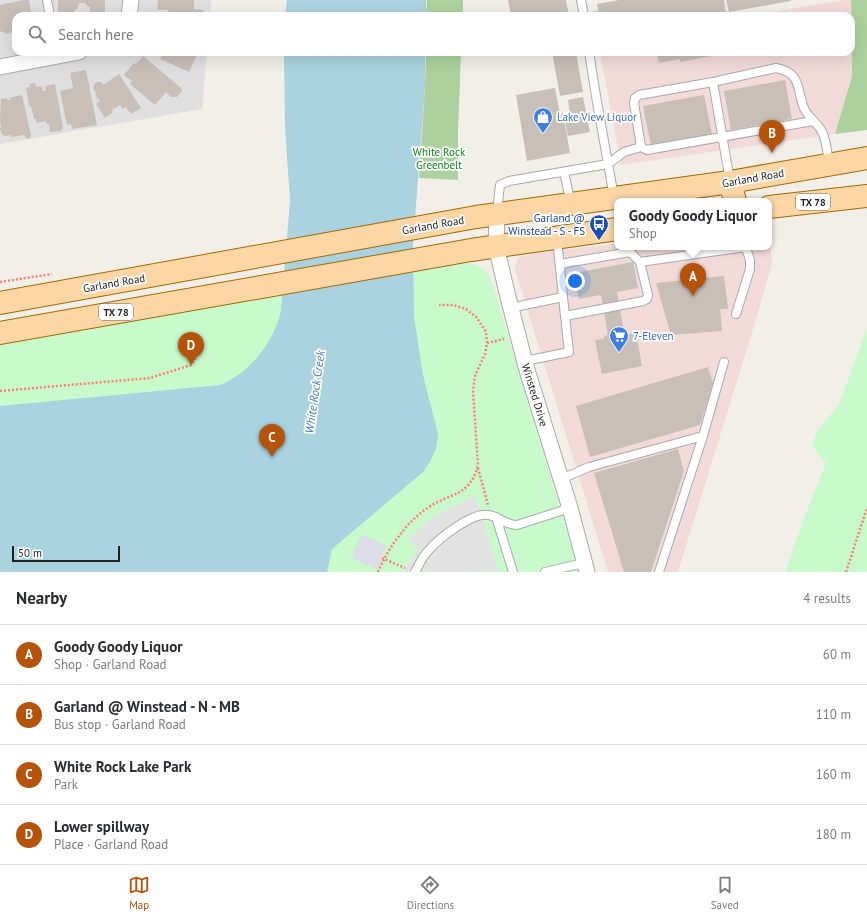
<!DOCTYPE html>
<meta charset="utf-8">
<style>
:root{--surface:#fff;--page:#f7f7f7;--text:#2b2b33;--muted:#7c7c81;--line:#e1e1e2;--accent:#b45309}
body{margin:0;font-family:"PT Sans",sans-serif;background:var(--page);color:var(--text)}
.scale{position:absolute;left:12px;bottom:10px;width:108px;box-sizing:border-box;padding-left:4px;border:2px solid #222;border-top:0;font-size:11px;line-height:14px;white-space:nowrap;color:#222;-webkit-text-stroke:3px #fff;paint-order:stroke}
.you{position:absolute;left:575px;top:281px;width:14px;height:14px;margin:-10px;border:3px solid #fff;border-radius:50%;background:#1a73e8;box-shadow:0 0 0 6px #1a73e833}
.badge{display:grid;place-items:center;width:26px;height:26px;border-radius:50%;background:var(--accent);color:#fff;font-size:13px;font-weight:700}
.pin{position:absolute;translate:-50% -33px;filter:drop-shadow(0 1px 2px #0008)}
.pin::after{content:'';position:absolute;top:21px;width:14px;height:12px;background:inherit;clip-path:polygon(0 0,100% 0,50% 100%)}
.popup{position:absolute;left:614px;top:198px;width:158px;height:52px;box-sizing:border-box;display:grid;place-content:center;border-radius:8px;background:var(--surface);filter:drop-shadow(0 1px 3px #0005);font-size:13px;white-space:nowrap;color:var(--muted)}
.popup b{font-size:15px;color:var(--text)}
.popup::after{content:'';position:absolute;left:50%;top:100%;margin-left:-8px;border:8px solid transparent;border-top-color:var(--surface)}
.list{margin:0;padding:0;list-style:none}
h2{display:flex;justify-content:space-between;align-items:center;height:52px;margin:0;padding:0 16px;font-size:17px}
h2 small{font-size:13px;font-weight:400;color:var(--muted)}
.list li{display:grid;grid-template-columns:26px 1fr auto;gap:12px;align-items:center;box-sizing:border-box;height:60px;padding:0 16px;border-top:1px solid var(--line)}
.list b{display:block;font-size:15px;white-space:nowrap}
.list p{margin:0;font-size:13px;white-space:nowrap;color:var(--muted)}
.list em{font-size:13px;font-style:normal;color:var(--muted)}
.icon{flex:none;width:22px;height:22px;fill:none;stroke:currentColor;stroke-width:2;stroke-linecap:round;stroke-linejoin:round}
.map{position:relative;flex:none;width:867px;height:572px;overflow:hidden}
.search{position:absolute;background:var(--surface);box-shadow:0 4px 16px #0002;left:12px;right:12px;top:12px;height:44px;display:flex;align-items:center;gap:10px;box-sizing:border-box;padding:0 14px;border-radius:12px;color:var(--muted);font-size:15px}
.sheet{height:292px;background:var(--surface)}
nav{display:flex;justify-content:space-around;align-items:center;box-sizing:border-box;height:56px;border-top:1px solid var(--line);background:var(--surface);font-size:11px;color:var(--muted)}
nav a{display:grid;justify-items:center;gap:2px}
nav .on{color:var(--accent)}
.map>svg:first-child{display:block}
.residential{fill:#e0dfdf}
.commercial{fill:#f2dad9}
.forest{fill:#add19e}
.park{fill:#c8facc}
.parking{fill:#e2e2e2}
.plaza{fill:#dddde8}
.water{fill:#aad3df}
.building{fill:#c7bfb8}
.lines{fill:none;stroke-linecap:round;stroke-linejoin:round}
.service-casing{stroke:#a9a9a9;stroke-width:10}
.minor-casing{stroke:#a9a9a9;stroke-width:17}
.primary-casing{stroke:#a06b00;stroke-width:24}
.path{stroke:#fa8072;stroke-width:2.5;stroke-dasharray:2 2;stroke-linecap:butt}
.service{stroke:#fff;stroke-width:8}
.minor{stroke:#fff;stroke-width:15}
.primary{stroke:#fcd6a4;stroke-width:22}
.labels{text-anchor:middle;stroke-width:3.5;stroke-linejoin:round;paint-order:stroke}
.shield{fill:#fff;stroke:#646464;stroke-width:1}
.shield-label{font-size:10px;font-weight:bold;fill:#222}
.shop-label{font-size:11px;fill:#366cbe;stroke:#fff;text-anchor:start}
.park-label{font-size:11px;fill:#0c8416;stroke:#fff}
.street-label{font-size:11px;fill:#222;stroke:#fff}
.transit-label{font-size:11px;fill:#164399;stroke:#fff;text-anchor:end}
.water-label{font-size:12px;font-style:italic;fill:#4a7aab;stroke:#fff}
</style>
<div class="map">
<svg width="867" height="572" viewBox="0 0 867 572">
<rect width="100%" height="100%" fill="#f2efe9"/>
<path class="residential" d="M0,0H211L210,16H16V52H207L202,109L0,144Z"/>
<path class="commercial" d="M843,0H851L852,76L835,134L621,165L600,52H851V16H751Z
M769,225L772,264L754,326L678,572H608L515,269L517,260L520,257L536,253L617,244V247H769Z"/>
<path class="forest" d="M427,0H463V16H426Z
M851,0H867V130L835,134L852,76Z
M426,52H461L458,131V180L419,178L425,87Z"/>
<path class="park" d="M465,263C479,263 487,270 492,282L579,572H0V342Z
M867,328V572H785L803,521L826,463L812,446L817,431L839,404Z"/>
<path class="parking" d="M475,495L499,571L431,572L425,569L423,572H403L418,549L408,539L433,517Z"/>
<path class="plaza" d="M364,535L387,546L378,570L354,559L353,552L359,539Z"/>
<path class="water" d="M287,0H426V16H285Z
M284,52H425V87L413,245L414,316L423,375L438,434L436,449L431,460L423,472L332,549L327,572H0V406L220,385C249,373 274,343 281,311L290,200L285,128Z"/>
<path class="building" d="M24,0H29L31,13L36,12L37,16H16V28L13,32L7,34L0,31V5Z
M58,0H105V13L102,16H93L90,13V7H88L85,3H79V6L69,16H59L58,15Z
M158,0H194V9L203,10V16H168V10H157Z
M508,0H566L569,16H511Z
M619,0H724L726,13L711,16H592L591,12L598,11L597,4Z
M726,0H791V1L729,12Z
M164,52H198L189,72L160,59Z
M512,52H528V53L513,56Z
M552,52H576L583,92L560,96Z
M657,52H727V53L680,62V59L659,63Z
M143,56L181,88L182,91L177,97H171L166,92L155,105L130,84L132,81L124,75L134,63L136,64Z
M86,70L97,125L72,129L71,124L67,125L60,91L73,88L70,73Z
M119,74L141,108L131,114L126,107L123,109L120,105L112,110L113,112L105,118L96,104L100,101L95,95L97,94L93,89L94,84L97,82H101L103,85Z
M785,80L792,119L731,130L724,91Z
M35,83L36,87L42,86L43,91H46L45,86L55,84L63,128L61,131L50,132L49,124H46V121L36,123V119H34L31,106H29L26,88L30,87L29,84Z
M555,88L560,114L563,113L570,153L527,161L516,95Z
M22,95L31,136L30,138L27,139L24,135L11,137V135L5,136L2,134L0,129L1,127L0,120L1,99L7,98V100H10L9,98Z
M704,95L712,134L651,145L643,106Z
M583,97L590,132L568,136L564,116L570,114L568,100Z
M633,262L638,288L617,292L624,332L629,334L636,333L642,366L602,374L595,340L603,339L605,336L608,335L601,295L579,299L574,273Z
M724,276L728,309H720L722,331L671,335L656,283Z
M708,367L713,383L700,425L590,457L576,406Z
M678,449L684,471L651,572H624L594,473Z"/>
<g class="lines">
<defs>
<path id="service" d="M47,0L50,16
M581,0L584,16
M713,82L730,181
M641,147L647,150L813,121
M564,172L571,204
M614,197L608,164L624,152L641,147L634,103L635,98L639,95L713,82L776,68C802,73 796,88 804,108C808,117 816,122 821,130C827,139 827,153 829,163
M497,212L500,185L509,181L608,164L596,96L589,52
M557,239L565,316L643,301L647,299L648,295L640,262L630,252L629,247
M640,262L746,247
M560,264L630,252
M510,308L563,297
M736,314L750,269V260L746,248
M525,361L569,352L565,316
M561,479L589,467L703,436
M496,517L513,572
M415,572C419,565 422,557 428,551C438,539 472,512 488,515C499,516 505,525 517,525L570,508
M545,572L584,563
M659,572L703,436L724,362"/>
<path id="minor" d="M129,16L131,0
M0,67L79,52
M497,215L496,246L508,297L527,370L570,508L587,572"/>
<path id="primary" d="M730,182L735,201
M769,207L867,196
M0,303L476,217L730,182L867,158
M0,333L471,250L617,229"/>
</defs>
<use href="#service" class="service-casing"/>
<use href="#minor" class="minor-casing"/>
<use href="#primary" class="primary-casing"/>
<path class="path" d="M0,282L52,274
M487,343L504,339
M0,391L150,378L191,365L196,358L195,338
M478,468L488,505
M382,558L405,568
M378,572C389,547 406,522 429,507C451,492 470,497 478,465L473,391L475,376L485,354L487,343L486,332L477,318L466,309L453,305H439
M846,572L867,508"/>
<use href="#service" class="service"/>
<use href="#minor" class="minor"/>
<use href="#primary" class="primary"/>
</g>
<defs>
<symbol id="shop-pin" viewBox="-11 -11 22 30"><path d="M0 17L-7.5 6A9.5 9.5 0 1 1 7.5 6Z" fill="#3f7fe0" stroke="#fff"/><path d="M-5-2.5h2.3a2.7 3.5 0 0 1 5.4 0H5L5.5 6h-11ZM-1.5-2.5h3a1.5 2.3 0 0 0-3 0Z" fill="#fff"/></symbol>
<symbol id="bus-pin" viewBox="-11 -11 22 30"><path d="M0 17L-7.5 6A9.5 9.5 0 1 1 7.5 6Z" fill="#1a4fb4" stroke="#fff"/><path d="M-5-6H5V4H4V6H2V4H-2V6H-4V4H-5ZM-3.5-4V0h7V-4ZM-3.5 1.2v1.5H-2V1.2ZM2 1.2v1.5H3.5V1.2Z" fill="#fff"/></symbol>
<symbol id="supermarket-pin" viewBox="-11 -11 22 30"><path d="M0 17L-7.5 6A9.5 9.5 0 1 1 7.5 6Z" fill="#3f7fe0" stroke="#fff"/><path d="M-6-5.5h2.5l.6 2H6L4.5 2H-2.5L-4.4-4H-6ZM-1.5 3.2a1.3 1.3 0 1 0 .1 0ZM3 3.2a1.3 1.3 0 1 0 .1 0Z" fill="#fff"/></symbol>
</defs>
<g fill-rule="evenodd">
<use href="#shop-pin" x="532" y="106" width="22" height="30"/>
<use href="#bus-pin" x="588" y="213" width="22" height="30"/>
<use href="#supermarket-pin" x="608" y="325" width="22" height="30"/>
</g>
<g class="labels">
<g class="shield">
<rect x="796" y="194" width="34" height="16" rx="3"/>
<rect x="99" y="304" width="34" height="16" rx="3"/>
</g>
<g class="shield-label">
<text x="813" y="206">TX 78</text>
<text x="116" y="316">TX 78</text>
</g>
<g class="shop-label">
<text x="557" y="121">Lake View Liquor</text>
<text x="633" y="340">7-Eleven</text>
</g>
<g class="park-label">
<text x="439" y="156">White Rock<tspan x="439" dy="13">Greenbelt</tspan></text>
</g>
<g class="street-label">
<text transform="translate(753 178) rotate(-10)" y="4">Garland Road</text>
<text transform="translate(433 225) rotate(-10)" y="4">Garland Road</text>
<text transform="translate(114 283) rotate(-10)" y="4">Garland Road</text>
<text transform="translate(535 395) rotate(73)" y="4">Winsted Drive</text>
</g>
<g class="transit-label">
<text x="585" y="222">Garland @<tspan x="585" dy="13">Winstead - S - FS</tspan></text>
</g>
<g class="water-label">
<text transform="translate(315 392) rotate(-82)" y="4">White Rock Creek</text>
</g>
</g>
</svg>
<div class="scale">50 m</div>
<div class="you"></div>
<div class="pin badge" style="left:693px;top:296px">A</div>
<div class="popup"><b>Goody Goody Liquor</b>Shop</div>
<div class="pin badge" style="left:772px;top:153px">B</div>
<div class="pin badge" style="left:272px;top:457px">C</div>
<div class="pin badge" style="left:191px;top:365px">D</div>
<div class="search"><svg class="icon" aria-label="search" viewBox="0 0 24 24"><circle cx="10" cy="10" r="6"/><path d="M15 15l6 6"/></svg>Search here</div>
</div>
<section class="sheet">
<h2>Nearby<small>4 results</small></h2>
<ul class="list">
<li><span class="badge">A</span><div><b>Goody Goody Liquor</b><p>Shop · Garland Road</p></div><em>60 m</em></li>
<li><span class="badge">B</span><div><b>Garland @ Winstead - N - MB</b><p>Bus stop · Garland Road</p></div><em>110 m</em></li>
<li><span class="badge">C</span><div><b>White Rock Lake Park</b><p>Park</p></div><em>160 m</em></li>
<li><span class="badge">D</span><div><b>Lower spillway</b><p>Place · Garland Road</p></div><em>180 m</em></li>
</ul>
</section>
<nav>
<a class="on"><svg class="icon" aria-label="map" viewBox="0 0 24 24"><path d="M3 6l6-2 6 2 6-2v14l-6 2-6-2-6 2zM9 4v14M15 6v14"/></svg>Map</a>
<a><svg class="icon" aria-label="directions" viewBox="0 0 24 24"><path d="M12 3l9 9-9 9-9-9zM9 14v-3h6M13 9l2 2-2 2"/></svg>Directions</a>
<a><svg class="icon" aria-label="saved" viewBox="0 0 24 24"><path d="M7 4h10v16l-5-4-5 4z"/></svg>Saved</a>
</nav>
